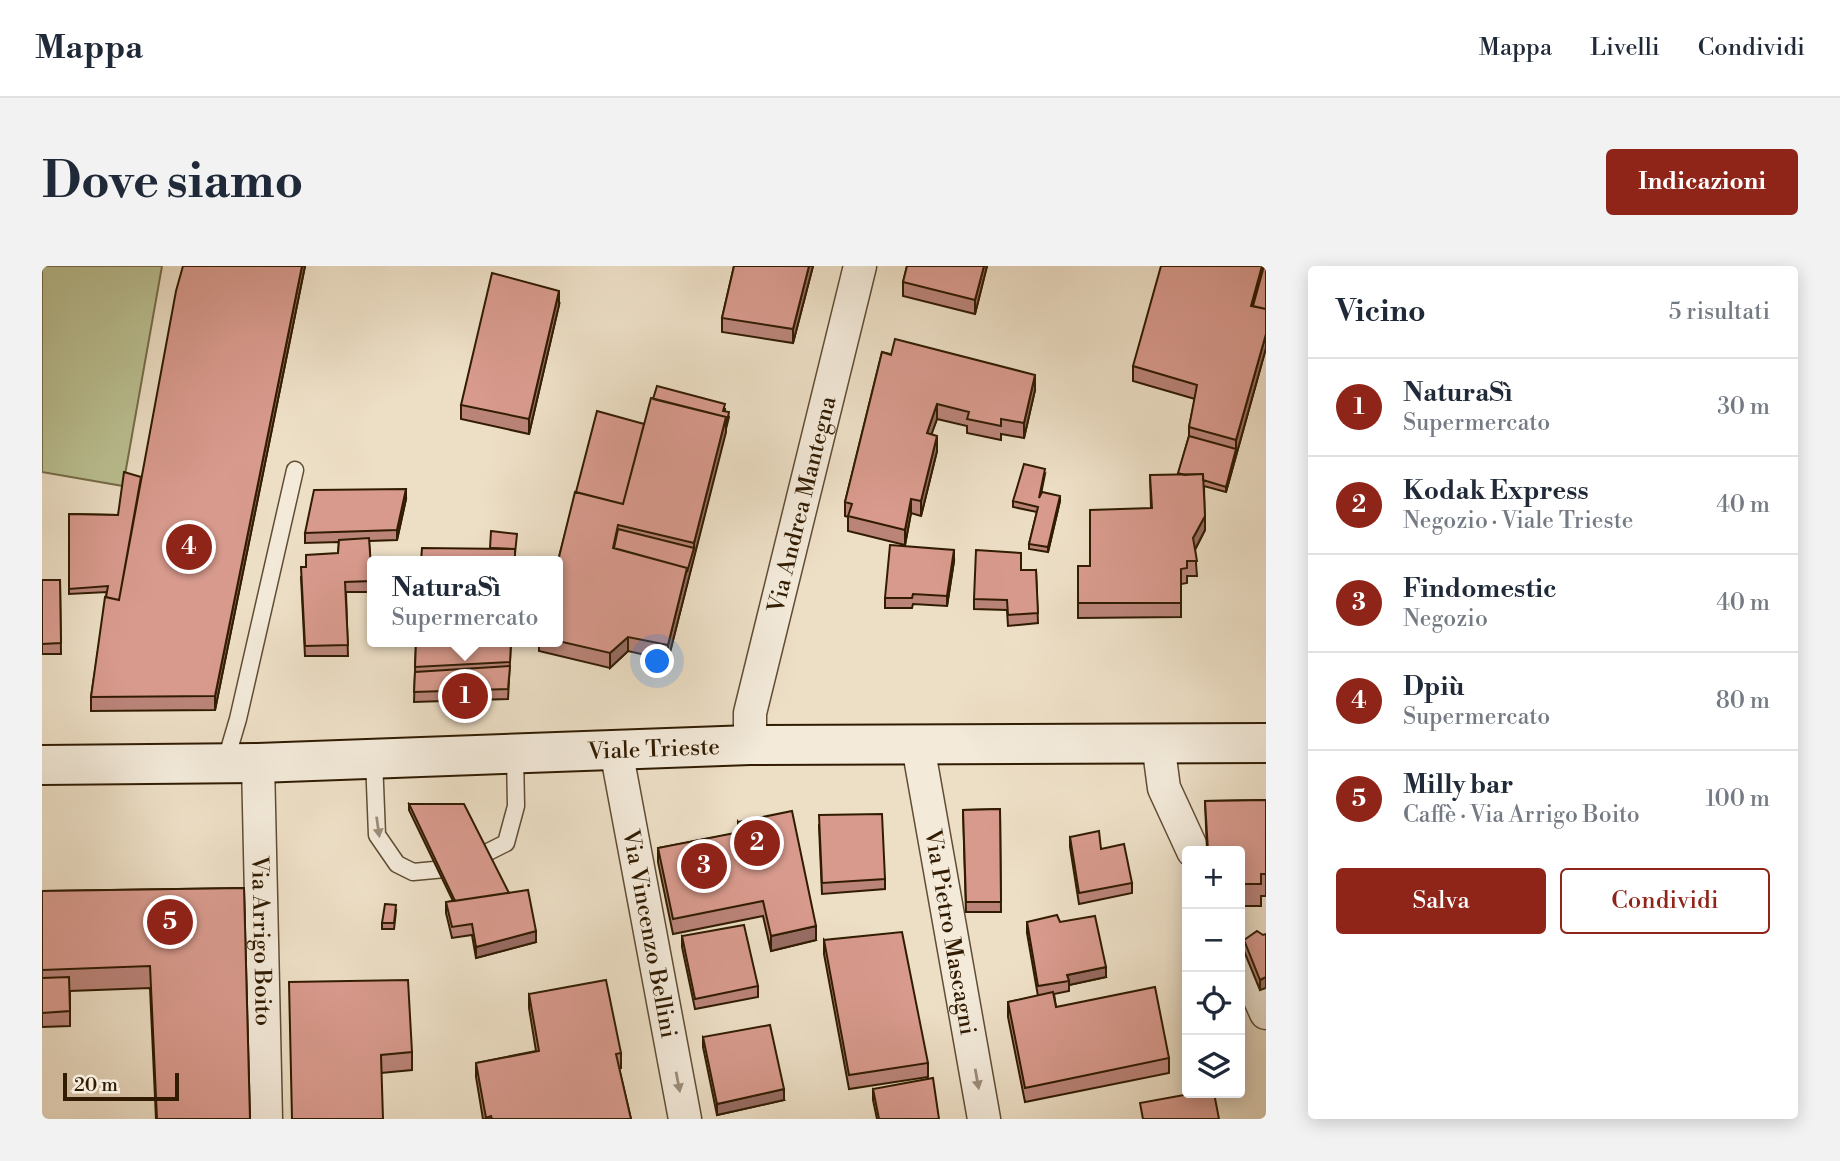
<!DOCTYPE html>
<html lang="it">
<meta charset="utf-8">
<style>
:root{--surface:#fff;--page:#f2f2f3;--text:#1f2937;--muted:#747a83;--line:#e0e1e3;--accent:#8f2418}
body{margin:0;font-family:"Libre Bodoni",serif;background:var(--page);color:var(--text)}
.controls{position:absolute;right:21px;bottom:21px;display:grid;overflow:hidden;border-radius:7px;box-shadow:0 4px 18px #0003}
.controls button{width:63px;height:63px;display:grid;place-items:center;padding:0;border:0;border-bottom:2px solid var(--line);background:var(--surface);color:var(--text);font:35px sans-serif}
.scale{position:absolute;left:21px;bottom:18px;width:116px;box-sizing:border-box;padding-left:7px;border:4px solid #311c02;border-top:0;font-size:19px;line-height:24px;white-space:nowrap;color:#311c02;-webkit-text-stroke:5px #f3eada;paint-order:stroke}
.you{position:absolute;left:616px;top:396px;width:24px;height:24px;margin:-18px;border:5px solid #fff;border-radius:50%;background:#1a73e8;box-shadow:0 0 0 10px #1a73e833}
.badge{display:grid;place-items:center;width:46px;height:46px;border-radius:50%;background:var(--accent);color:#fff;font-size:23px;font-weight:700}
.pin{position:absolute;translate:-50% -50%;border:4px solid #fff;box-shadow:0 2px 7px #0006}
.popup{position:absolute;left:325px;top:290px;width:196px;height:91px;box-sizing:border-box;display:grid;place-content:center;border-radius:7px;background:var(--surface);filter:drop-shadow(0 2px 5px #0005);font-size:23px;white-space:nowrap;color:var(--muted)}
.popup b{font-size:26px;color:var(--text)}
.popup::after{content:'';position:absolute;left:50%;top:100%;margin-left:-14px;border:14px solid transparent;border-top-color:var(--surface)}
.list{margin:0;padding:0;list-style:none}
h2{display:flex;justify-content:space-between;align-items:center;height:91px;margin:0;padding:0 28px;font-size:30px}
h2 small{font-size:23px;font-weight:400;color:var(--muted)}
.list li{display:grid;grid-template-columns:46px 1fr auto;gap:21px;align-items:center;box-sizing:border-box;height:98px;padding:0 28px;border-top:2px solid var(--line)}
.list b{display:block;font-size:26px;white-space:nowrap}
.list p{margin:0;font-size:23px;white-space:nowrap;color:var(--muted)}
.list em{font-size:23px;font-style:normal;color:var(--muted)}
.actions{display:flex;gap:14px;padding:21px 28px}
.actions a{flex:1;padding:16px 0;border:2px solid var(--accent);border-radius:7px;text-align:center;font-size:24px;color:var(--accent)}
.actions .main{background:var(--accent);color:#fff}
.icon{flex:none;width:38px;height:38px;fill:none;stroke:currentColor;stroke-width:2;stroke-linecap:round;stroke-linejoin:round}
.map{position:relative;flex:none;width:1224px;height:853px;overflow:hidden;border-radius:7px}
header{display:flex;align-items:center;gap:42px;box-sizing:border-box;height:98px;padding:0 35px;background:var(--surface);border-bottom:2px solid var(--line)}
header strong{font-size:33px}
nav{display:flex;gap:38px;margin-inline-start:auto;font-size:24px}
.intro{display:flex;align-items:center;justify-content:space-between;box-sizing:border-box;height:168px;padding:0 42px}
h1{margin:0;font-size:49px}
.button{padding:18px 32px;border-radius:7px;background:var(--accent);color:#fff;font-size:24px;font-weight:700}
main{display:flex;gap:42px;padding:0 42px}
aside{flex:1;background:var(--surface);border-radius:7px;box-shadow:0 4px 18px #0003}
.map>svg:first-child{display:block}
.green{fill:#bbc193;stroke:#766e4a;stroke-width:2}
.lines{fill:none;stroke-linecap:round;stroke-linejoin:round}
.service-casing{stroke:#604d33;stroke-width:19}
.minor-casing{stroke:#604d33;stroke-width:35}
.secondary-casing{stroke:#311c02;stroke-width:42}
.service{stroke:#f3eada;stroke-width:16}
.minor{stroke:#f3eada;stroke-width:32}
.secondary{stroke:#f3eada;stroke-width:38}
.wall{fill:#ba8479;stroke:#311c02;stroke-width:2}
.shaded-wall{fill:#976c63;stroke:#311c02;stroke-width:2}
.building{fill:#d89a8d;stroke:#311c02;stroke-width:2}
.oneway{fill:#9c8d79}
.labels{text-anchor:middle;stroke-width:5;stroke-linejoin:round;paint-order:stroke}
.street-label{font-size:23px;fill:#311c02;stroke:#f3eada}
</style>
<header>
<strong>Mappa</strong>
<nav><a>Mappa</a><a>Livelli</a><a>Condividi</a></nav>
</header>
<div class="intro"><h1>Dove siamo</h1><a class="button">Indicazioni</a></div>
<main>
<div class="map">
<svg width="1224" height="853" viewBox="0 0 1224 853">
<rect width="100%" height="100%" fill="#eddfc6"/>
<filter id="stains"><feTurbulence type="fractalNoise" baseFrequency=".00286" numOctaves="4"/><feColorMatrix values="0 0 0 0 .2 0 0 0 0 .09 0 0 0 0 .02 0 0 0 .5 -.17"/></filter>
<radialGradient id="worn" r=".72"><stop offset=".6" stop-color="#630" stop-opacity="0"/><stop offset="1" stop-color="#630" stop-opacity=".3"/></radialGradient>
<path class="green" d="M0,0H120L81,220L0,206Z"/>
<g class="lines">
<defs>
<path id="service" d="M332,493L335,569L355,598L371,606L414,602L464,577L474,540L473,488
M183,497L196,453L253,204"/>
<g id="minor">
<path d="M1116,477L1122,522L1151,585"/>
<path id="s1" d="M708,479V447L818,0"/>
<path id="s2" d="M876,480L942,853"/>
<path id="s3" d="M574,484L643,853"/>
<path id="s4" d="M216,497L224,853"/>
<path d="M1198,689L1224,747"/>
</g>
<g id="secondary">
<path id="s5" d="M0,499L216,497L708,479L1224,477"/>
</g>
</defs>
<use href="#service" class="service-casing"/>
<use href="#minor" class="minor-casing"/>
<use href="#secondary" class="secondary-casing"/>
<use href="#service" class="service"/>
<use href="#minor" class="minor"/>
<use href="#secondary" class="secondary"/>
</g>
<path class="wall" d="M263,0L173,444L49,445V431L65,326L27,328V248L76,249L99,211Z
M692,0H771L751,77L680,66V52Z
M865,0H945L933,48L861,30V16Z
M1224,0V82L1184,226L1162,220L1163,264L1153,284L1155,310H1145V317L1139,318V351L1036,352V300H1048L1109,242L1108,209H1136L1147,170V161L1153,133L1091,115V100Z
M517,39L487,168L419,153V139Z
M840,86L993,124L982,172L959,168V174L925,167V160L895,153L889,168L895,185L879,250L869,247L863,279L806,265V251L803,250V236Z
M683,143V145L687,151L626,394L586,385L568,402L497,385V376H516V295L534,226L602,158Z
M1003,208L999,228L1018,235L1006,286L987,283V278L995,246L971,241V235Z
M364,233L355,274L327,275L330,326H304L306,390H263L259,311L296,287L297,276L263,277V267Z
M912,295L905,340L871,338L870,342H843V332Z
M994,304L996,357L966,360L965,344L932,343V333Z
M0,314H18L19,388H0Z
M374,376H469L466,433L372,436Z
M1224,534V630H1219V640H1198V585H1165L1163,535Z
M367,538L467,627L494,676L434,692L430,669L410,672L404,647V636L411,635L367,544Z
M958,543L959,646H924L921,544Z
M696,556L774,674L729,685L721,650L631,668L616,596V582L696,567Z
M777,560L843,613V623L780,628Z
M1028,571L1059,583L1090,617V627L1037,638L1028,581Z
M202,622L208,853H114L108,722L28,725V760L0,761V625Z
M354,645L352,663H340V657Z
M985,656H1018L1064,711L1027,719V725L1012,728L1014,741L1127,792V807L983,836L966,751V736L996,730L985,667Z
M1221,669L1218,724L1202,685V674Z
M640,670L716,720V731L653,743L640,681Z
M782,674L886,797V811L807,823L782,688Z
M247,716L370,786V804L339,807Z
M487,728L579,787V802H577L589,853H441L434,811V797L494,785L487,742Z
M661,771L742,834L675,849L661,781Z
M831,823L897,853H835L831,834Z"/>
<path class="shaded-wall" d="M260,0H263L173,444V430Z
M767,0H771L751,77V63Z
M942,0H945L933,48V34Z
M1220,0H1224L1210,49L1209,40Z
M517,25V39L487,168V153Z
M1224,68V82L1184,226V221L1194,183V174Z
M993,109V124L982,172V157Z
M895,138V153L885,181V167Z
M684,151V166L626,394V379L645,302L652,282V277Z
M895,170V185L879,250V235Z
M364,223V233L355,274V264Z
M1018,230V235L1006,286V281Z
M869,233V247L863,279V264Z
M1163,250V264L1151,287V272Z
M912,284V295L905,340V330Z
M586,371V385L568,402V387Z
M774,660V674L729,685V670Z
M494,665V676L434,692V681Z
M1064,701V711L1027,719V715L1025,709Z
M1224,711V722L1218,724V714Z
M742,823V834L675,849V838Z"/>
<path class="building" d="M141,0H260L173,430L49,431L63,331L77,334L134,25Z
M692,0H767L751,63L680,52Z
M865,0H942L933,34L861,16Z
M1119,0H1220L1209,40L1224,43V68L1194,174L1147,161L1155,119L1091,100Z
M1222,0H1224V43L1211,40Z
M450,7L517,25L487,153L419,139Z
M853,73L993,109L982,157L959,153V160L925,153L927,146L895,138L885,167L895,170L879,235L869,233L863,264L806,250L810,238L803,236L840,86L849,89Z
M615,120L683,138L681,145L687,146L684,161V151L611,133Z
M609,132L684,151L652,277L576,259L571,282L645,302L626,379L586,371L568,387L516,375V295L533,226L581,238Z
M555,145L602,158L581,238L534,226Z
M1147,170L1194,183L1184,221L1161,214V208L1142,209L1136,207Z
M982,198L1003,203L997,232L1000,226L1018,230L1006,281L987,278L996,241L971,235Z
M82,206L99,211L77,334L64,331L66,320L27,323V248L76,249Z
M1161,208L1163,250L1151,272L1155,295H1145V302L1139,303V337H1036V300H1048V244L1110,242L1108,209Z
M364,223L355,264L263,267L272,224Z
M576,263L652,282L645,306V302L572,282Z
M449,265L475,268L473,288V283L448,282Z
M327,272L330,315L303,316L306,379L263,380L259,301H264V289L296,287L297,274Z
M848,279L912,284L905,330L871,328L870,332H843Z
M380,282L473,283V295H379Z
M934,284L979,287V304H994L996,347L966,349L965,334L932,333Z
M0,314H18L19,377L0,378Z
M374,376H469L468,396L373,401Z
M468,400L466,423L372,426L373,406Z
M1224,534V608H1219V618H1198V585H1166L1163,535Z
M367,538H422L467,627L413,635Z
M958,543L959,636H924L921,544Z
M750,545L774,660L729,670L721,635L631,653L616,582L698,566L696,556Z
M840,548L843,613L780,617L777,549Z
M1057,565L1059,583L1082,578L1090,617L1037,627L1028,571Z
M202,622L208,853H115L108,700L0,704V625Z
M486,624L494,665L434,681L430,658L410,661L404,636Z
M343,638L354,639L352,657H340Z
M1015,649L1018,656L1053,650L1064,701L1025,709L1027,715L996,720L985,656Z
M702,659L716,720L653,733L640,670Z
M1215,665L1221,669L1224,668V711L1218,714L1202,674Z
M860,666L886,797L807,809L782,674Z
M27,711L28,745L0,747V712Z
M366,714L370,786L339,789L341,853H250L247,716Z
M564,714L579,787L574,788L589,853H450L449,850L444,852L434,797L497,785L487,728Z
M1113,721L1127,792L983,822L966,736L1011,726L1014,741Z
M728,759L742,823L675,838L661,771Z
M891,812L897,853H837L831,823Z
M1153,827H1172L1177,853H1101L1098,837Z"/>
<defs><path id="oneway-solid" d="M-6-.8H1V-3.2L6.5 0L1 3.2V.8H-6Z" transform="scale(1.75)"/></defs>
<g class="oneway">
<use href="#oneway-solid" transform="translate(336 561) rotate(82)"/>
<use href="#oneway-solid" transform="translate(935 813) rotate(80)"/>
<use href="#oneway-solid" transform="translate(636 816) rotate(79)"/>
</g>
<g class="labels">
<g class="street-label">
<text dy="8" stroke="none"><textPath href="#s1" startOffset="247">Via Andrea Mantegna</textPath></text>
<text dy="8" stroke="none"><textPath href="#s5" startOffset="612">Viale Trieste</textPath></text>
<text dy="8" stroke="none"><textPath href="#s2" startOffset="189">Via Pietro Mascagni</textPath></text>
<text dy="8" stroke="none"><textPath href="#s3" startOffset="187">Via Vincenzo Bellini</textPath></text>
<text dy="8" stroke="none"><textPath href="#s4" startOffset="178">Via Arrigo Boito</textPath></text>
</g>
</g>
<rect width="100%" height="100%" filter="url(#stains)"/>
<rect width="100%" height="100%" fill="url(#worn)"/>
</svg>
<div class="controls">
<button>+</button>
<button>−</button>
<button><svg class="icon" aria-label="locate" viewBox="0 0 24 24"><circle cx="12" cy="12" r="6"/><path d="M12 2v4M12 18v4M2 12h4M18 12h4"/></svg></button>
<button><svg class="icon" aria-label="layers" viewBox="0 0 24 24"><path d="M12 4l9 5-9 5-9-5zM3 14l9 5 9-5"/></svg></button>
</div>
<div class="scale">20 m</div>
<div class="you"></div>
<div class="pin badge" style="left:423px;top:430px">1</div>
<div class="popup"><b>NaturaSì</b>Supermercato</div>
<div class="pin badge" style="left:715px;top:577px">2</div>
<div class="pin badge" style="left:662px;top:600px">3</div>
<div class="pin badge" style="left:147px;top:281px">4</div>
<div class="pin badge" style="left:128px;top:656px">5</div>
</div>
<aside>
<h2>Vicino<small>5 risultati</small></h2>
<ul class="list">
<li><span class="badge">1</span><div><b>NaturaSì</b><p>Supermercato</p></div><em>30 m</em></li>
<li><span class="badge">2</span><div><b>Kodak Express</b><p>Negozio · Viale Trieste</p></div><em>40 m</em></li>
<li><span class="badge">3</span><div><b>Findomestic</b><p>Negozio</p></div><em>40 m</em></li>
<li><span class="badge">4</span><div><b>Dpiù</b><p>Supermercato</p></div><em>80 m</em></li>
<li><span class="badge">5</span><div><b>Milly bar</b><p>Caffè · Via Arrigo Boito</p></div><em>100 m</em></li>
</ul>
<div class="actions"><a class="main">Salva</a><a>Condividi</a></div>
</aside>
</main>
